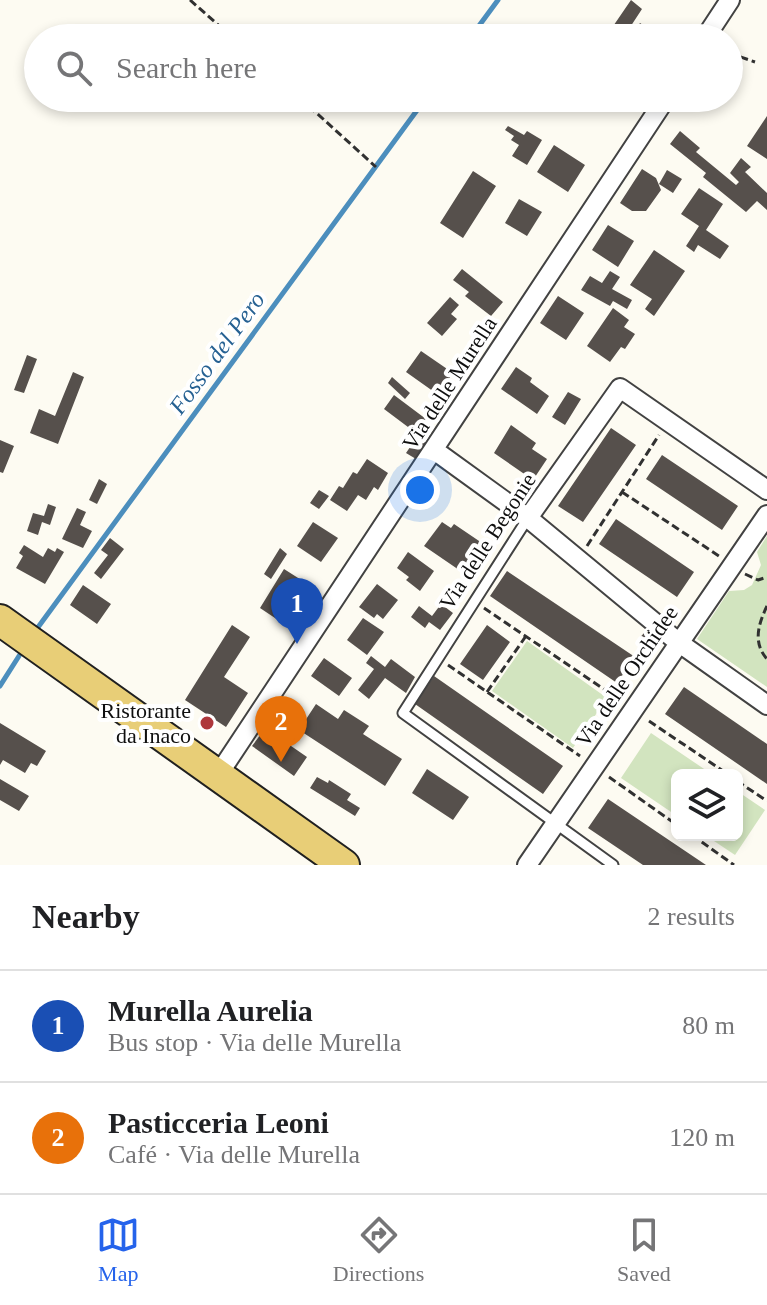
<!DOCTYPE html>
<meta charset="utf-8">
<style>
:root{--surface:#fff;--page:#f2f2f2;--text:#202124;--muted:#757577;--line:#e0e0e0;--accent:#2563eb}
body{margin:0;font-family:"Times New Roman",serif;background:var(--page);color:var(--text)}
.controls{position:absolute;right:24px;bottom:24px;display:grid;overflow:hidden;border-radius:12px;box-shadow:0 4px 12px #0003}
.controls button{width:72px;height:72px;display:grid;place-items:center;padding:0;border:0;border-bottom:2px solid var(--line);background:var(--surface);color:var(--text);font:40px sans-serif}
.you{position:absolute;left:420px;top:490px;width:28px;height:28px;margin:-20px;border:6px solid #fff;border-radius:50%;background:#1a73e8;box-shadow:0 0 0 12px #1a73e833}
.badge{display:grid;place-items:center;width:52px;height:52px;border-radius:50%;background:var(--accent);color:#fff;font-size:26px;font-weight:700}
.pin{position:absolute;translate:-50% -66px;filter:drop-shadow(0 2px 4px #0008)}
.pin::after{content:'';position:absolute;top:42px;width:28px;height:24px;background:inherit;clip-path:polygon(0 0,100% 0,50% 100%)}
.list{margin:0;padding:0;list-style:none}
h2{display:flex;justify-content:space-between;align-items:center;height:104px;margin:0;padding:0 32px;font-size:34px}
h2 small{font-size:26px;font-weight:400;color:var(--muted)}
.list li{display:grid;grid-template-columns:52px 1fr auto;gap:24px;align-items:center;box-sizing:border-box;height:112px;padding:0 32px;border-top:2px solid var(--line)}
.list b{display:block;font-size:30px;white-space:nowrap}
.list p{margin:0;font-size:26px;white-space:nowrap;color:var(--muted)}
.list em{font-size:26px;font-style:normal;color:var(--muted)}
.icon{flex:none;width:44px;height:44px;fill:none;stroke:currentColor;stroke-width:2;stroke-linecap:round;stroke-linejoin:round}
.map{position:relative;flex:none;width:767px;height:865px;overflow:hidden}
.search{position:absolute;background:var(--surface);box-shadow:0 4px 12px #0003;left:24px;right:24px;top:24px;height:88px;display:flex;align-items:center;gap:20px;box-sizing:border-box;padding:0 28px;border-radius:44px;color:var(--muted);font-size:30px}
.sheet{height:328px;background:var(--surface)}
nav{display:flex;justify-content:space-around;align-items:center;box-sizing:border-box;height:112px;border-top:2px solid var(--line);background:var(--surface);font-size:22px;color:var(--muted)}
nav a{display:grid;justify-items:center;gap:4px}
nav .on{color:var(--accent)}
.map>svg:first-child{display:block}
.green{fill:#d2e4bf}
.lines{fill:none;stroke-linecap:round;stroke-linejoin:round}
.stream{stroke:#4c8ebd;stroke-width:5}
.building{fill:#56504c}
.service-casing{stroke:#424242;stroke-width:13}
.minor-casing{stroke:#424242;stroke-width:22}
.primary-casing{stroke:#202020;stroke-width:34}
.path{stroke:#313131;stroke-width:3;stroke-dasharray:8 4;stroke-linecap:butt}
.service{stroke:#fff;stroke-width:9}
.minor{stroke:#fff;stroke-width:18}
.primary{stroke:#e8ce77;stroke-width:30}
.poi-dot{fill:#ae373b;stroke:#fff;stroke-width:3}
.labels{text-anchor:middle;stroke-width:8;stroke-linejoin:round;paint-order:stroke}
.street-label{font-size:22px;fill:#0f0f0f;stroke:#fff}
.poi-label{font-size:22px;fill:#0f0f0f;stroke:#fff;text-anchor:end}
.water-label{font-size:24px;font-style:italic;fill:#266192;stroke:#fff}
</style>
<div class="map">
<svg width="767" height="865" viewBox="0 0 767 865">
<rect width="100%" height="100%" fill="#fdfbf2"/>
<path class="green" d="M767,536V687L697,639L729,591L744,590L752,585L761,565L757,552Z
M527,641L607,698L573,748L492,691Z
M651,733L713,775H677V816L621,778Z
M737,791L765,810L735,855L705,835H737Z"/>
<g class="lines">
<path class="stream" d="M470,38L498,0
M36,630L426,98
M0,686L19,656"/>
</g>
<path class="building" d="M631,0L642,9L623,38H605Z
M640,23L662,38H630Z
M767,116V159L747,146Z
M508,126L524,135L527,131L542,140L527,165L512,156L519,145L511,140L514,136L505,130Z
M680,131L700,148L696,152L736,185L739,182L730,173L741,158L751,167L745,172L767,193V210L757,201L746,212L703,177L706,173L670,144Z
M554,145L585,165L568,192L537,172Z
M642,169L656,178L661,190L646,211H632L620,203Z
M667,170L682,179L673,193L659,184Z
M473,171L496,186L463,238L440,223Z
M699,188L723,204L706,230L729,246L720,259L698,245L694,252L686,246L699,226L681,214Z
M519,199L542,212L527,236L505,223Z
M608,225L634,241L618,267L592,250Z
M654,250L685,271L654,316L645,309L652,299L630,285Z
M462,269L503,302L491,316L465,296L469,292L453,280Z
M610,271L620,277L612,289L632,300L627,309L613,301L610,306L581,290L590,276L602,283Z
M558,296L584,313L566,340L540,323Z
M450,297L459,305L451,314L457,319L442,336L427,323Z
M613,308L629,320L624,327L635,334L625,349L621,347L610,362L587,346Z
M421,351L453,373L437,394L406,372Z
M27,355L37,359L24,393L14,390Z
M516,367L532,378L530,382L549,396L537,414L501,389Z
M73,372L84,377L58,444L30,433L39,409L55,416Z
M392,377L410,393L405,399L388,383Z
M568,392L581,399L565,425L552,417Z
M394,395L426,419L416,433L384,409Z
M511,425L536,443L532,449L547,459L533,480L494,453Z
M611,428L636,445L583,522L558,506Z
M417,437L427,443L416,459L406,453Z
M0,440L14,446L3,473L0,472Z
M662,455L738,506L722,530L646,479Z
M367,459L388,473L378,490L374,487L366,500L358,495L347,511L330,500L339,486L343,488L353,472L357,474Z
M99,479L107,484L97,504L89,500Z
M319,490L329,496L319,509L310,503Z
M48,504L56,507L50,525L42,522L38,535L27,531L33,513L44,516Z
M77,508L86,512L80,525L92,531L83,548L62,539Z
M616,519L694,572L677,597L599,544Z
M313,522L338,538L321,562L297,546Z
M442,522L451,528L454,524L482,543L462,572L424,546Z
M110,538L124,549L101,579L94,573L108,555L101,550Z
M24,545L43,557L48,548L55,552L57,548L64,552L45,584L16,568L23,556L19,553Z
M280,548L287,554L271,579L264,574Z
M408,552L434,571L420,591L406,580L409,577L397,568Z
M284,569L306,583L281,622L260,608Z
M507,571L635,657L617,683L490,596Z
M377,584L398,600L383,619L377,614L374,618L359,607Z
M83,585L111,604L97,624L70,605Z
M441,604L453,613L440,630L429,622L425,628L411,617L419,606L432,616Z
M363,618L384,632L367,655L347,640Z
M232,625L250,637L224,677L248,693L226,727L185,700Z
M487,625L510,642L483,680L460,664Z
M644,633L656,644L648,653L636,642Z
M371,656L385,667L391,659L415,677L406,693L385,678L369,699L358,690L374,669L366,663Z
M324,658L352,678L339,696L311,676Z
M434,676L563,766L543,794L415,704Z
M684,687L767,744V784L665,714Z
M316,704L338,719L344,710L369,726L363,734L402,759L385,786L299,730Z
M270,722L283,731L278,737L307,757L294,776L252,746Z
M0,723L46,751L37,766L31,763L25,773L3,760L0,765Z
M427,769L469,797L453,820L412,793Z
M317,777L328,783L329,780L351,794L347,800L360,808L355,816L310,788Z
M0,779L29,796L19,811L0,800Z
M608,799L706,865H643L588,828Z"/>
<g class="lines">
<defs>
<path id="service" d="M528,518L403,713L613,865"/>
<path id="minor" d="M705,38L730,0
M434,450L528,518L678,642L767,705
M528,518L620,388L767,490
M218,775L666,98
M527,865L767,515"/>
<path id="primary" d="M0,620L344,865"/>
</defs>
<use href="#service" class="service-casing"/>
<use href="#minor" class="minor-casing"/>
<use href="#primary" class="primary-casing"/>
<path class="path" d="M190,0L233,38
M729,53L755,62
M729,71L738,58
M300,98L376,167
M707,104L711,98
M622,492L719,556
M587,546L659,435
M745,574L758,580L767,577
M767,606C759,623 752,642 767,659
M484,608L620,700
M448,665L580,756
M487,692L526,636
M649,721L729,775
M609,777L677,825
M737,781L767,801
M692,835L734,865"/>
<use href="#service" class="service"/>
<use href="#minor" class="minor"/>
<use href="#primary" class="primary"/>
</g>
<circle class="poi-dot" cx="207" cy="723" r="8"/>
<g class="labels">
<g class="street-label">
<text transform="translate(449 383) rotate(-57)" y="8">Via delle Murella</text>
<text transform="translate(487 541) rotate(-57)" y="8">Via delle Begonie</text>
<text transform="translate(626 676) rotate(-56)" y="8">Via delle Orchidee</text>
</g>
<g class="poi-label">
<text x="191" y="718">Ristorante<tspan x="191" dy="25">da Inaco</tspan></text>
</g>
<g class="water-label">
<text transform="translate(217 353) rotate(-54)" y="8">Fosso del Pero</text>
</g>
</g>
</svg>
<div class="controls">
<button><svg class="icon" aria-label="layers" viewBox="0 0 24 24"><path d="M12 4l9 5-9 5-9-5zM3 14l9 5 9-5"/></svg></button>
</div>
<div class="you"></div>
<div class="pin badge" style="left:297px;top:644px;background:#1a4fb4">1</div>
<div class="pin badge" style="left:281px;top:762px;background:#e8710a">2</div>
<div class="search"><svg class="icon" aria-label="search" viewBox="0 0 24 24"><circle cx="10" cy="10" r="6"/><path d="M15 15l6 6"/></svg>Search here</div>
</div>
<section class="sheet">
<h2>Nearby<small>2 results</small></h2>
<ul class="list">
<li><span class="badge" style="background:#1a4fb4">1</span><div><b>Murella Aurelia</b><p>Bus stop · Via delle Murella</p></div><em>80 m</em></li>
<li><span class="badge" style="background:#e8710a">2</span><div><b>Pasticceria Leoni</b><p>Café · Via delle Murella</p></div><em>120 m</em></li>
</ul>
</section>
<nav>
<a class="on"><svg class="icon" aria-label="map" viewBox="0 0 24 24"><path d="M3 6l6-2 6 2 6-2v14l-6 2-6-2-6 2zM9 4v14M15 6v14"/></svg>Map</a>
<a><svg class="icon" aria-label="directions" viewBox="0 0 24 24"><path d="M12 3l9 9-9 9-9-9zM9 14v-3h6M13 9l2 2-2 2"/></svg>Directions</a>
<a><svg class="icon" aria-label="saved" viewBox="0 0 24 24"><path d="M7 4h10v16l-5-4-5 4z"/></svg>Saved</a>
</nav>
